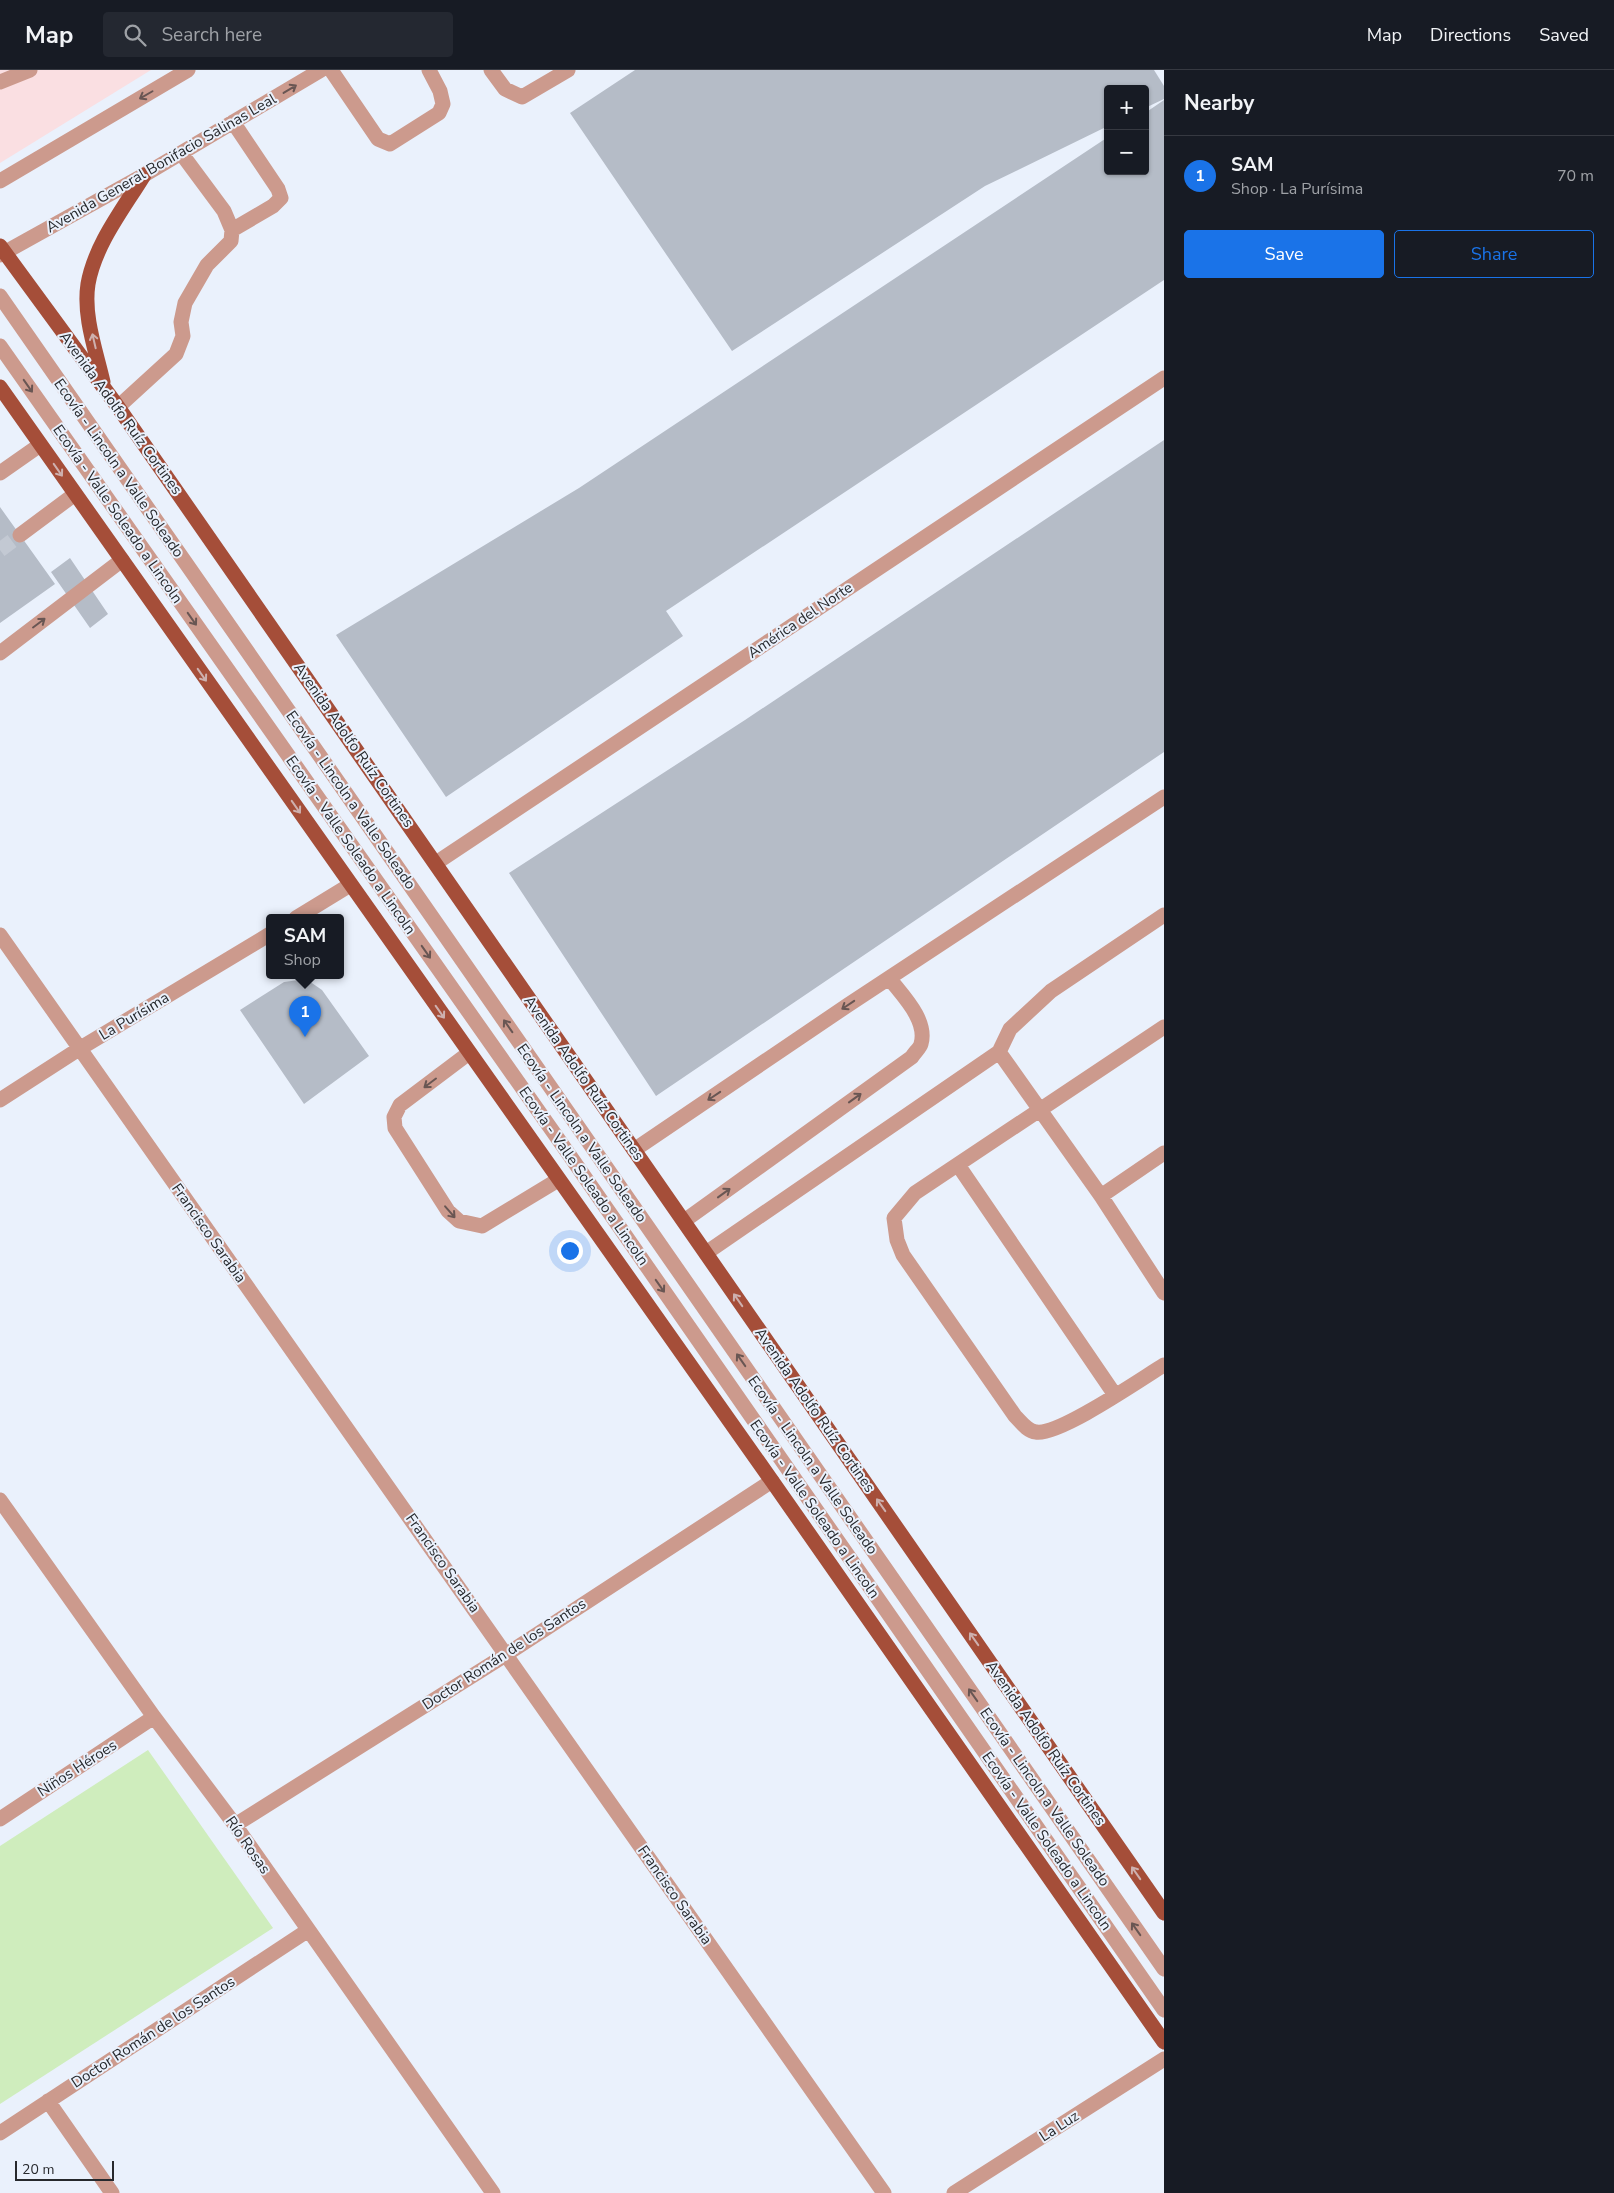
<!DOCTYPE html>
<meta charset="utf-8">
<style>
:root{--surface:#171b24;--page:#242831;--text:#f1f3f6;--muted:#9ea1a6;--line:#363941;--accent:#1a73e8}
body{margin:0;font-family:"Nunito Sans",sans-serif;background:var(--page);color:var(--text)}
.controls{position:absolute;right:15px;top:15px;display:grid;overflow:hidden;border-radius:5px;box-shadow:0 1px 4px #0004}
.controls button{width:45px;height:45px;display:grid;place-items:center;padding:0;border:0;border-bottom:1px solid var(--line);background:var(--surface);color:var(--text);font:25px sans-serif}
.scale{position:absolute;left:15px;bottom:12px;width:99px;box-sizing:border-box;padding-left:5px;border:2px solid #27292d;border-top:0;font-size:14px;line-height:18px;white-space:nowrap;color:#27292d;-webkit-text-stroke:4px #eaf1fc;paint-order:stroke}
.you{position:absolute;left:569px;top:1180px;width:18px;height:18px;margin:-12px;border:4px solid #fff;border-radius:50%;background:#1a73e8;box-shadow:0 0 0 8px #1a73e833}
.badge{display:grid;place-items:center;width:32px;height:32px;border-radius:50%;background:var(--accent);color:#fff;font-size:16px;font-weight:700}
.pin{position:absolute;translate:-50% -41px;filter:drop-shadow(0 1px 2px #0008)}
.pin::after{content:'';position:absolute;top:26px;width:18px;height:15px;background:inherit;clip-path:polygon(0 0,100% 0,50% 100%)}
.popup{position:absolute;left:266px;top:844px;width:78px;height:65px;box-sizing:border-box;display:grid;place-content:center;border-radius:5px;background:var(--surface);filter:drop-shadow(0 1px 4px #0005);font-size:16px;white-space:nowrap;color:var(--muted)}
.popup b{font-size:19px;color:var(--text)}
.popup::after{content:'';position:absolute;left:50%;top:100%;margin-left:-10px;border:10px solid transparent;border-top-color:var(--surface)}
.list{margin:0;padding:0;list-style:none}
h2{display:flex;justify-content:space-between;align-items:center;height:65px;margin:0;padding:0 20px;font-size:21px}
h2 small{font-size:16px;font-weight:400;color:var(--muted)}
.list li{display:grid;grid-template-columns:32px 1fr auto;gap:15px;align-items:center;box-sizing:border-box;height:80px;padding:0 20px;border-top:1px solid var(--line)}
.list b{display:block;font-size:19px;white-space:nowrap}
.list p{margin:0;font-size:16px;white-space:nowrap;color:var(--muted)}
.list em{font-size:16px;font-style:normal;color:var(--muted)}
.actions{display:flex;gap:10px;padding:15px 20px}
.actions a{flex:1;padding:11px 0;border:1px solid var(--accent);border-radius:5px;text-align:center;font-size:18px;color:var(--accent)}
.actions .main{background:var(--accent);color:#fff}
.icon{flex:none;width:28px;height:28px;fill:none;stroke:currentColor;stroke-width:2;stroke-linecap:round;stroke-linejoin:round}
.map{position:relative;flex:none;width:1164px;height:2123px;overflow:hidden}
header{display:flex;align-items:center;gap:30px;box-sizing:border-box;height:70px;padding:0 25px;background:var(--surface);border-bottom:1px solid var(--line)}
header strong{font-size:24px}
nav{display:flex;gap:28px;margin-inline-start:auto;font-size:18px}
.search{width:350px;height:45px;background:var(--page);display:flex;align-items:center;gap:12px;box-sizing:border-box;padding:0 18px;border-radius:5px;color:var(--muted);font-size:19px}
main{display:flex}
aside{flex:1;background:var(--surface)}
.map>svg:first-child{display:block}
.commercial{fill:#fadfe2}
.green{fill:#cfedbd}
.building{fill:#b5bcc7}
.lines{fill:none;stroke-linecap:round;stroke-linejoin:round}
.minor-tunnel{stroke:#c3c9d3;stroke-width:15;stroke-dasharray:15 8;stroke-linecap:butt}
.minor{stroke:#cc9a8d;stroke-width:15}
.major{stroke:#a54e39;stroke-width:15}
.oneway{stroke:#695653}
.oneway2{stroke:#ceb0ae}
.labels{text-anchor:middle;stroke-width:4;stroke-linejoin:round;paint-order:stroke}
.street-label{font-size:15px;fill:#27292d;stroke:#eaf1fc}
</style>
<header>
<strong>Map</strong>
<div class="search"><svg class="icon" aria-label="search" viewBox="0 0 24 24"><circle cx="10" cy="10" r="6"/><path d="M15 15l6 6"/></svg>Search here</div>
<nav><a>Map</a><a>Directions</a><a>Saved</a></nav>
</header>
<main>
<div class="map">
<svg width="1164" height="2123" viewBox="0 0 1164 2123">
<rect width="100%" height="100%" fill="#eaf1fc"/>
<path class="commercial" d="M0,0H151L0,93Z"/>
<path class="green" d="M148,1680L273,1858L0,2034V1776Z"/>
<path class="building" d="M635,0H1154L1164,16V29L1145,38V19H1108V56L985,116L732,281L570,43Z
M1164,30V210L666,541L683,566L446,727L336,565L579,418L1108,67V101H1145V43Z
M1164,370V682L656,1026L509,803L745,650Z
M0,437L55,514L0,553Z
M70,488L108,544L90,558L51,502Z
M306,909L322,920L369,986L304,1034L240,940L284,912Z"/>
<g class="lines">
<path class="minor-tunnel" d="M0,480L20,465"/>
<path class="minor" d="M331,0L378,69L390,74L439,43L443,34L440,21L429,0
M491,0L505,19L522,27L568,0
M0,12L30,0
M0,111L188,0
M232,160L273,136L281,128L278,119L233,52
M0,185L144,105L321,0
M0,226L1164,1899
M0,276L568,1083L1164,1940
M118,337L176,284L183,266L181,252L185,233L207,195L231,171L232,160L224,141L181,83
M0,403L40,375
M20,465L75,424
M0,583L122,490
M436,793L1164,308
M296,848L350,815
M0,865L884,2123
M1164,957L915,1123L894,1148L897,1170L903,1185L1015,1346C1021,1352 1027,1361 1036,1362C1059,1366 1141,1309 1164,1295
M999,982L1010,959L1051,921L1164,845
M469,983L400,1035L394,1047L395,1058L448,1141L459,1151L482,1156L558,1110
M0,1030L79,979L270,864
M634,1080L848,935L1164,727
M958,1095L1115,1325
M1101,1126L1164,1083
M684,1151L912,987C914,983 920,978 921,974C928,950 902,925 889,908
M706,1183L999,982L1101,1126L1164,1223
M0,1430L154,1647L235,1755L493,2123
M0,1749L154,1647
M235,1755L507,1584L772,1411
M48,2031L112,2123
M0,2063L307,1861
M954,2123L1164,1989"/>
<path class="major" d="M0,176L118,337L1164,1843
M103,312C96,281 83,246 88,214C95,174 124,138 144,105
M0,317L772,1411L1164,1972"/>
</g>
<defs><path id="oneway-shaft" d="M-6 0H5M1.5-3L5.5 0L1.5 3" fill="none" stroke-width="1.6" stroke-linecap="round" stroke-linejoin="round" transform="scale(1.25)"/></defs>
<g class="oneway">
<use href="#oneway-shaft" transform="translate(290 19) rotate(-31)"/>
<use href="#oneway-shaft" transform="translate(146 25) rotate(150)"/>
<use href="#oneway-shaft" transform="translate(28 316) rotate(55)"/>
<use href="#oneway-shaft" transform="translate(192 549) rotate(55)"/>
<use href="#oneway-shaft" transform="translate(39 553) rotate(-37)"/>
<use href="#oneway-shaft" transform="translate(426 882) rotate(55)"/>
<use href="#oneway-shaft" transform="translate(848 935) rotate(146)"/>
<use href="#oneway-shaft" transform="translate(508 956) rotate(-125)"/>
<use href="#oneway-shaft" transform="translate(430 1013) rotate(143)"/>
<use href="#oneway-shaft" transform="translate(714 1026) rotate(146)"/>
<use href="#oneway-shaft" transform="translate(855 1028) rotate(-36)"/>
<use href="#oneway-shaft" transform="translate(724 1123) rotate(-36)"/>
<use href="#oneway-shaft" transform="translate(450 1142) rotate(49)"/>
<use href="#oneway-shaft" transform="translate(660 1216) rotate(55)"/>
<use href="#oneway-shaft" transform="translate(741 1290) rotate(-125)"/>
<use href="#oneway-shaft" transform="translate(973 1625) rotate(-125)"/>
<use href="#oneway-shaft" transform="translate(1136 1859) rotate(-125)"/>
</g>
<g class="oneway2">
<use href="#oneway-shaft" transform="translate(94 271) rotate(-103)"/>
<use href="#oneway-shaft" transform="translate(58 400) rotate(55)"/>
<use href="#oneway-shaft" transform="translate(202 605) rotate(55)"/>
<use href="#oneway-shaft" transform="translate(296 737) rotate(55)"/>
<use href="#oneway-shaft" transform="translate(440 942) rotate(55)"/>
<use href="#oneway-shaft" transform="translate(738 1230) rotate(-125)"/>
<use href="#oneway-shaft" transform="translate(881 1435) rotate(-125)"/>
<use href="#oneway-shaft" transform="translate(974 1569) rotate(-125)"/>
<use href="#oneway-shaft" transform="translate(1136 1803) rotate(-125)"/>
</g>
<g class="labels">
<g class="street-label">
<text transform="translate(161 93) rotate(-30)" y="5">Avenida General Bonifacio Salinas Leal</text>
<text transform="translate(121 343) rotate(54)" y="5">Avenida Adolfo Ruíz Cortines</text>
<text transform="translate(119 398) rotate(55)" y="5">Ecovía - Lincoln a Valle Soleado</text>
<text transform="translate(118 444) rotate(55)" y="5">Ecovía - Valle Soleado a Lincoln</text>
<text transform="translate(800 550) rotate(-34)" y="5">América del Norte</text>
<text transform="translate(354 675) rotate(55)" y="5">Avenida Adolfo Ruíz Cortines</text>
<text transform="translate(351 730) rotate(55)" y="5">Ecovía - Lincoln a Valle Soleado</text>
<text transform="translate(351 775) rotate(55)" y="5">Ecovía - Valle Soleado a Lincoln</text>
<text transform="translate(134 946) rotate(-31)" y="5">La Purísima</text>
<text transform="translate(584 1008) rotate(55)" y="5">Avenida Adolfo Ruíz Cortines</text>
<text transform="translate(582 1063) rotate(55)" y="5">Ecovía - Lincoln a Valle Soleado</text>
<text transform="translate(584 1106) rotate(55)" y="5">Ecovía - Valle Soleado a Lincoln</text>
<text transform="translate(209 1163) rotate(55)" y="5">Francisco Sarabia</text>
<text transform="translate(815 1340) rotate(55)" y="5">Avenida Adolfo Ruíz Cortines</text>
<text transform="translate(813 1395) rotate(55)" y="5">Ecovía - Lincoln a Valle Soleado</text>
<text transform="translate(815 1439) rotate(55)" y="5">Ecovía - Valle Soleado a Lincoln</text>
<text transform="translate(443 1493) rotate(55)" y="5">Francisco Sarabia</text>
<text transform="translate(504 1584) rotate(-33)" y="5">Doctor Román de los Santos</text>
<text transform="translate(1046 1673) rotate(55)" y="5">Avenida Adolfo Ruíz Cortines</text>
<text transform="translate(77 1698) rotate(-33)" y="5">Niños Héroes</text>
<text transform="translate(1045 1727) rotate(55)" y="5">Ecovía - Lincoln a Valle Soleado</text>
<text transform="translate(1047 1771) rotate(55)" y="5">Ecovía - Valle Soleado a Lincoln</text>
<text transform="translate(248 1775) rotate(55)" y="5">Río Rosas</text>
<text transform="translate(675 1825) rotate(55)" y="5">Francisco Sarabia</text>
<text transform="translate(153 1962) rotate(-33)" y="5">Doctor Román de los Santos</text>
<text transform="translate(1059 2056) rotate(-33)" y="5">La Luz</text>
</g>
</g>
</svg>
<div class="controls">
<button>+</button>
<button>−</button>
</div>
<div class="scale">20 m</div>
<div class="you"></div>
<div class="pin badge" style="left:305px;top:967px">1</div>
<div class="popup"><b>SAM</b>Shop</div>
</div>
<aside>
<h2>Nearby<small></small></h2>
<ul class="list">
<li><span class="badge">1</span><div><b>SAM</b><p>Shop · La Purísima</p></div><em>70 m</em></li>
</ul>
<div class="actions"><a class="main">Save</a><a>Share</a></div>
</aside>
</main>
